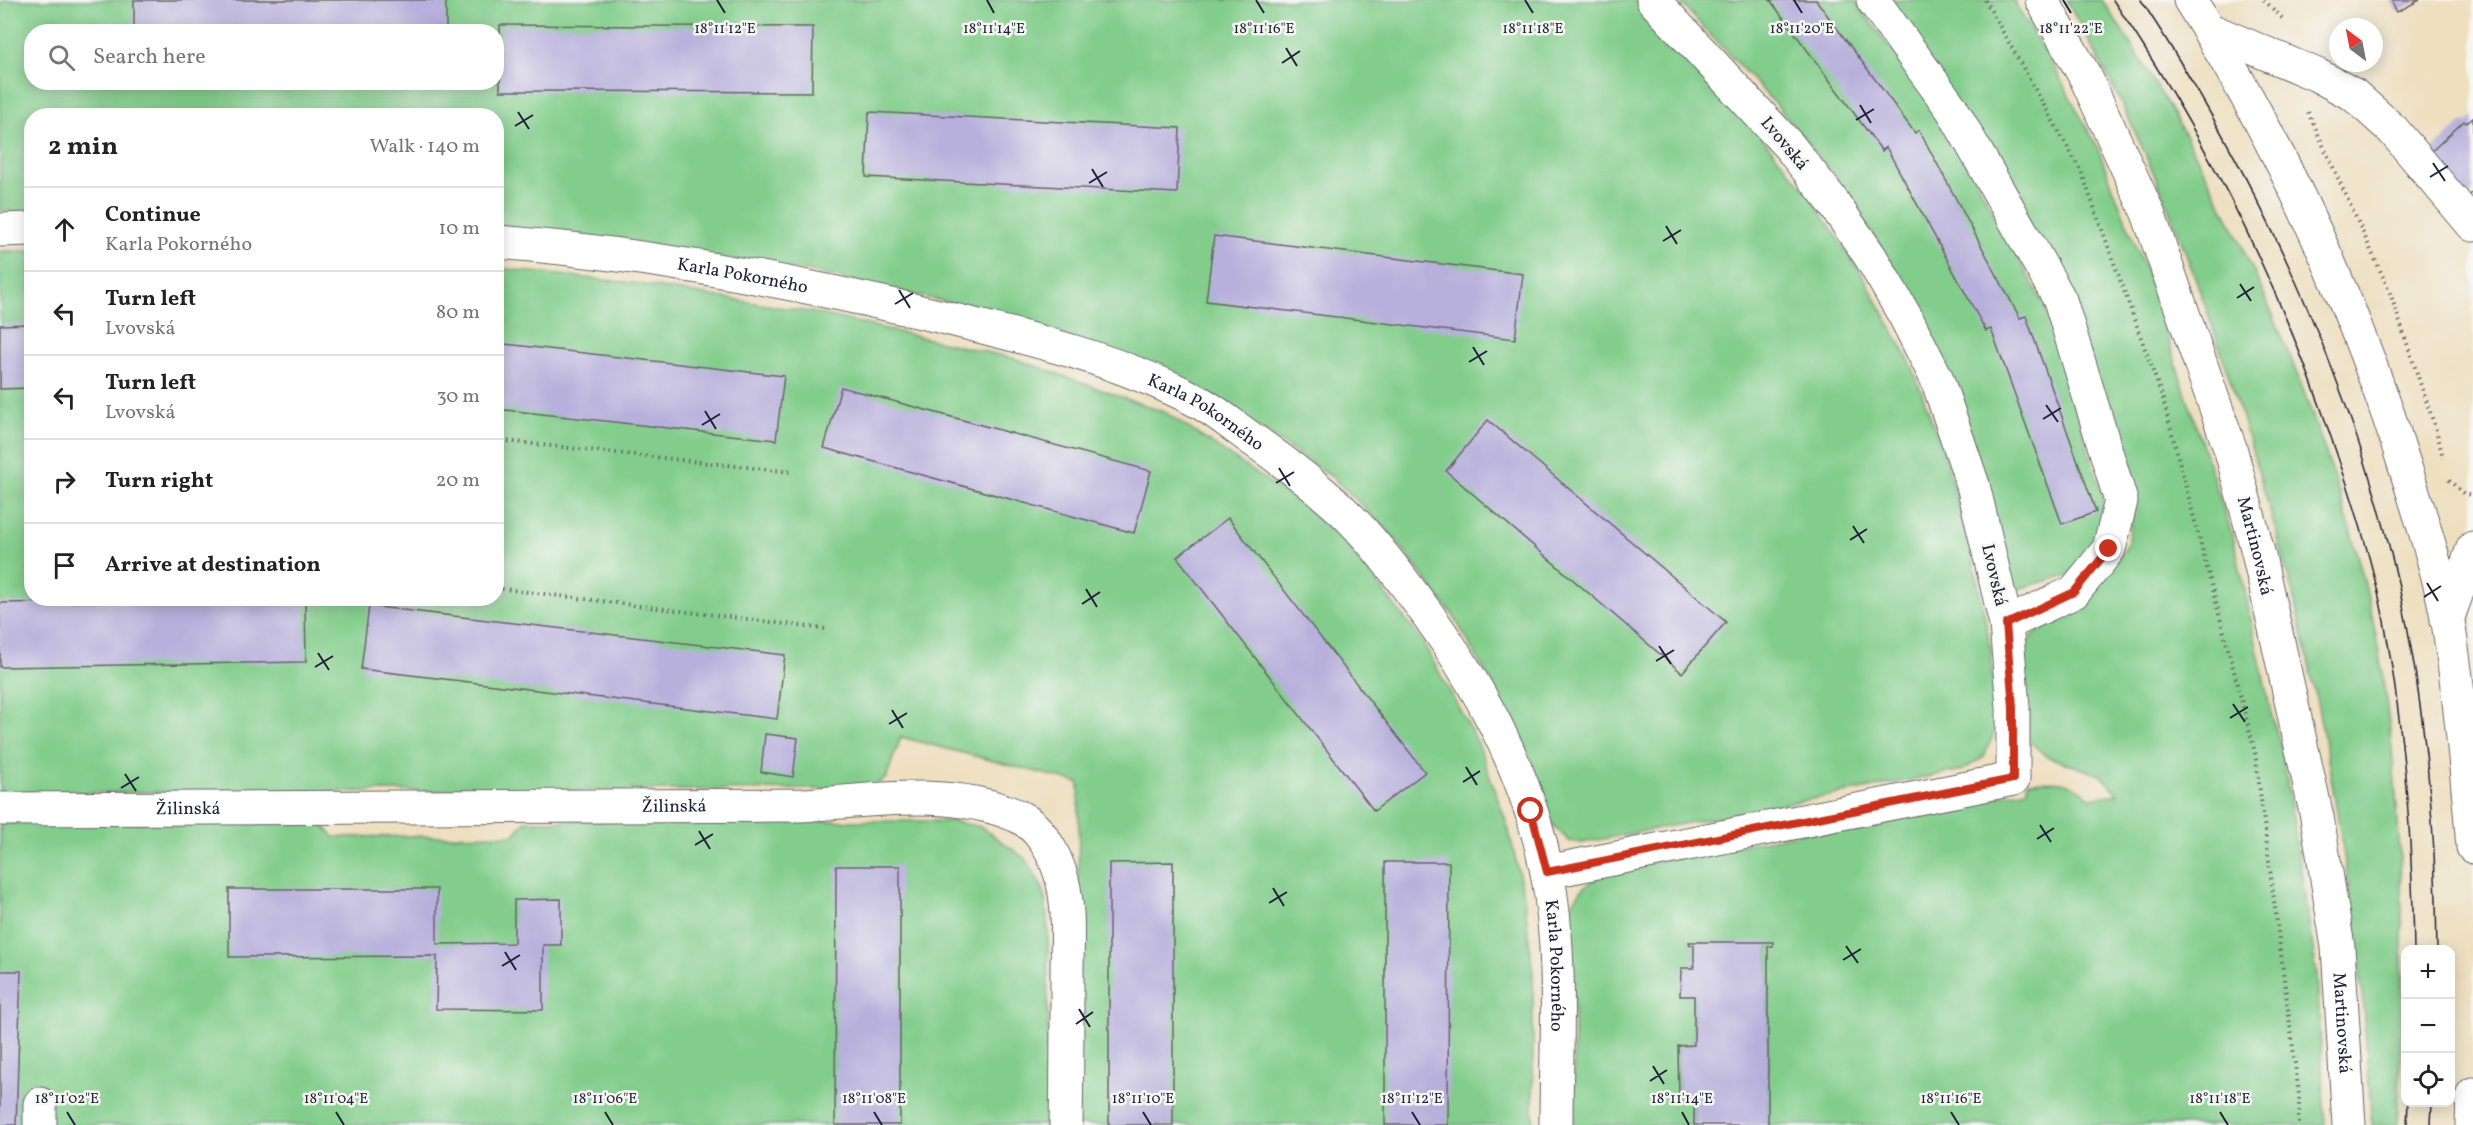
<!DOCTYPE html>
<meta charset="utf-8">
<style>
:root{--surface:#fff;--page:#f6f6f6;--text:#222;--muted:#767676;--line:#e0e0e0}
body{margin:0;font-family:Vollkorn,serif;background:var(--page);color:var(--text)}
.controls{position:absolute;right:18px;bottom:18px;display:grid;overflow:hidden;border-radius:12px;box-shadow:0 3px 15px #0003}
.controls button{width:54px;height:54px;display:grid;place-items:center;padding:0;border:0;border-bottom:2px solid var(--line);background:var(--surface);color:var(--text);font:30px sans-serif}
.compass{position:absolute;left:2329px;top:18px;width:54px;height:54px;border-radius:50%;background:var(--surface);box-shadow:0 3px 15px #0003;rotate:328deg}
.stop{position:absolute;width:18px;height:18px;margin:-14px;border:4px solid #c8321e;border-radius:50%;background:#fff}
.stop.end{background:#c8321e;border-color:#fff;box-shadow:0 2px 6px #0008}
.list{margin:0;padding:0;list-style:none}
h2{display:flex;justify-content:space-between;align-items:center;height:78px;margin:0;padding:0 24px;font-size:26px}
h2 small{font-size:20px;font-weight:400;color:var(--muted)}
.list li{display:grid;grid-template-columns:39px 1fr auto;gap:18px;align-items:center;box-sizing:border-box;height:84px;padding:0 24px;border-top:2px solid var(--line)}
.list b{display:block;font-size:22px;white-space:nowrap}
.list p{margin:0;font-size:20px;white-space:nowrap;color:var(--muted)}
.list em{font-size:20px;font-style:normal;color:var(--muted)}
.icon{flex:none;width:33px;height:33px;fill:none;stroke:currentColor;stroke-width:2;stroke-linecap:round;stroke-linejoin:round}
.map{position:relative;flex:none;width:2473px;height:1125px;overflow:hidden}
.search{position:absolute;background:var(--surface);box-shadow:0 3px 15px #0003;left:24px;top:24px;width:480px;height:66px;display:flex;align-items:center;gap:15px;box-sizing:border-box;padding:0 21px;border-radius:24px;color:var(--muted);font-size:22px}
.panel{position:absolute;background:var(--surface);box-shadow:0 3px 15px #0003;left:24px;top:108px;width:480px;height:498px;border-radius:24px}
.map>svg:first-child{display:block}
.green{fill:#82cd8b;stroke:#527863;stroke-width:1.5;fill-rule:evenodd}
.building{fill:#b7b0dc}
.lines{fill:none;stroke-linecap:round;stroke-linejoin:round}
.minor-casing{stroke:#696469;stroke-width:35}
.path{stroke:#696469;stroke-width:4;stroke-dasharray:1.5 4.5;stroke-linecap:butt}
.minor{stroke:#fff;stroke-width:33}
.tram{stroke:#22223b;stroke-width:1.5}
.route{stroke:#c8321e;stroke-width:8}
.ticks{fill:none;stroke:#22223b;stroke-width:2}
.labels{text-anchor:middle;stroke-width:5;stroke-linejoin:round;paint-order:stroke}
.street-label{font-size:18px;fill:#22223b;stroke:#f6f6f2}
.ticks-label{font-size:15px;text-anchor:middle;fill:#22223b;stroke:#f6f6f2;stroke-width:5;stroke-linejoin:round;paint-order:stroke}
</style>
<div class="map">
<svg width="2473" height="1125" viewBox="0 0 2473 1125">
<rect width="100%" height="100%" fill="#f6f6f2"/>
<filter id="ink" filterUnits="userSpaceOnUse"><feTurbulence type="fractalNoise" baseFrequency=".0167" numOctaves="2"/><feDisplacementMap in="SourceGraphic" scale="12" xChannelSelector="R" yChannelSelector="G"/><feConvolveMatrix kernelMatrix="1 2 1 2 8 2 1 2 1" color-interpolation-filters="sRGB"/></filter>
<filter id="wash" filterUnits="userSpaceOnUse"><feTurbulence type="fractalNoise" baseFrequency=".008" numOctaves="4" result="noise"/><feDisplacementMap in="SourceGraphic" scale="24" xChannelSelector="R" yChannelSelector="G"/><feGaussianBlur stdDeviation="1.35" result="paint"/><feColorMatrix in="noise" values="0 0 0 0 0 0 0 0 0 0 0 0 0 0 0 0 0 1.4 0 .05"/><feComposite in="paint" operator="in"/></filter>
<g filter="url(#wash)">
<rect width="100%" height="100%" fill="#eedfbf"/>
<path class="green" d="M4,0H1635L1755,129L1810,196L1866,281L1912,366L1945,457L1972,553L1991,650L1996,728L1984,757L1963,770L1582,843L1569,841L1548,820L1514,723L1453,615L1386,528L1332,477L1179,375L1009,316L808,271L497,228L496,116H32L31,211H0V5ZM32,32H496V82H32Z
M1678,0H1854L1938,110L2045,307L2106,508L2096,543L2068,575L2013,590L1894,267L1837,179L1779,108Z
M1883,0H2013L2053,65L2098,149L2146,272L2234,541L2272,717L2282,750L2317,975L2325,1125H1768V946H1773V943L1690,942V945H1694V968L1681,969L1694,996V1045L1678,1047L1679,1099H1694V1125H1574C1573,1074 1575,1023 1573,972C1572,951 1564,922 1573,903C1584,882 1599,875 1620,868L2028,790V782C2052,781 2072,778 2089,798L2118,794L2100,775L2046,756L2027,739L2022,645L2099,583L2127,547L2135,496L2067,298Z
M2066,0H2102C2191,132 2262,275 2316,425C2345,507 2371,592 2383,678C2405,828 2406,975 2397,1125H2372C2367,1060 2364,995 2355,931C2339,814 2319,697 2290,583C2275,525 2258,469 2240,412C2196,267 2143,131 2066,0Z
M0,251H31L32,598H496L497,268L632,283L816,313L1016,359L1166,413L1306,507L1353,552L1422,641L1478,743L1508,827L1524,896L1533,974V1125H1077L1079,783L901,737L886,778L869,789L0,793Z
M525,821H951L981,827L1026,859L1044,891L1048,929V1125H0V823H321L334,837L514,835Z"/>
<g id="blocks">
<path class="building" d="M134,0H446V32H134Z
M1770,0H1816L1915,133L1919,130L2020,318L2026,316L2096,512L2062,524L1991,329L1986,331L1886,147L1882,151Z
M2391,0H2420L2397,12Z
M500,25L813,27L812,92L500,91Z
M869,112L1180,128L1177,193L866,177Z
M2473,117V192L2446,216L2407,174L2464,121L2466,123Z
M1214,236L1523,274L1515,339L1206,301Z
M32,324V388L0,389V325Z
M496,343L784,376L776,440L496,409Z
M841,387L1151,471L1134,533L824,448Z
M1488,420L1726,622L1682,673L1446,471Z
M1228,518L1425,772L1374,811L1177,557Z
M305,599L306,662L0,667V603Z
M369,606L785,655L777,719L361,669Z
M765,734L798,738L793,777L761,772Z
M1173,862V1125H1109V863Z
M1385,862H1449L1448,1125H1385Z
M836,866H900V1125H835Z
M229,889H437V944L514,943V900L561,899V945H543V1010L436,1009L437,956L229,957Z
M1689,942H1773V946H1768V1125H1694V1099H1679L1678,1046L1694,1045V996H1680L1681,968H1694V945H1690Z
M0,971H21L16,1125H0Z"/>
</g>
</g>
<g filter="url(#ink)">
<use href="#blocks" fill-opacity="0" stroke="#696469" stroke-width="1.5"/>
<g class="lines">
<defs>
<g id="minor">
<path d="M1873,0L1952,109L2060,300L2121,501L2109,549L2074,592L2006,624"/>
<path id="s1" d="M2042,0L2086,78L2148,213L2231,451L2258,552L2317,817L2338,947L2349,1125"/>
<path d="M2190,0C2284,150 2355,304 2407,473C2422,521 2439,572 2448,622C2460,696 2467,772 2473,847"/>
<path d="M2208,29L2317,75L2354,95L2393,130L2473,225"/>
<path d="M0,230L32,229"/>
<path id="s2" d="M496,242C644,253 791,281 934,315C1024,337 1115,358 1197,401C1216,411 1232,425 1249,437C1282,460 1314,484 1343,511C1369,536 1392,566 1414,596C1476,678 1527,769 1547,872C1563,955 1556,1041 1556,1125"/>
<path d="M2447,620L2473,548"/>
<path id="s3" d="M0,809L802,805C871,801 950,787 1015,815C1040,825 1055,854 1062,879C1070,910 1067,943 1067,974C1067,1025 1067,1075 1066,1125"/>
<path d="M1547,872L2013,779V707L2006,624L1973,485L1937,379L1905,316L1870,256L1830,198L1789,146L1653,0"/>
<path d="M40,1104V1125"/>
<path d="M2472,1125L2473,1094"/>
</g>
</defs>
<use href="#minor" class="minor-casing"/>
<path class="path" d="M1985,0L2081,171L2163,399L2255,752L2299,1095V1125
M2264,0L2284,20
M2308,112L2389,290L2437,433L2443,458
M496,440L792,472
M2449,480L2464,494L2473,496
M496,588L826,629"/>
<use href="#minor" class="minor"/>
<path class="tram" d="M2113,0C2206,137 2279,284 2332,440C2351,494 2369,550 2381,606C2404,719 2412,835 2414,950
M2141,0C2257,177 2350,375 2398,582C2425,702 2436,827 2437,950
M2407,1125L2408,1102
M2431,1125L2432,1102"/>
</g>
</g>
<g class="lines" filter="url(#ink)">
<path class="route" d="M1531,811L1547,872L2013,779V707L2006,624L2074,592L2109,549"/>
</g>
<path class="ticks" d="M717,0L725,13M987,0L994,13M1256,0L1264,13M1525,0L1533,13M1794,0L1802,13M2063,0L2071,13M1286,48L1297,66M1282,63L1300,51M1860,105L1871,123M518,112L529,129M1856,120L1874,109M515,126L533,115M2433,163L2445,181M1092,169L1103,187M2430,177L2448,166M1089,183L1107,172M1666,226L1677,244M1663,241L1681,230M2240,284L2251,301M899,290L910,308M2237,298L2254,287M895,304L913,293M1473,347L1484,365M1469,362L1487,351M2046,405L2058,422M705,411L716,429M2043,419L2061,408M702,425L720,414M1279,468L1290,486M1276,483L1294,472M1853,526L1864,543M1850,540L1867,529M2427,583L2438,601M1086,589L1097,607M2424,597L2441,586M1082,604L1100,592M1659,646L1671,664M318,653L329,670M1656,661L1674,650M315,667L333,656M2233,704L2245,722M892,710L903,728M2230,718L2248,707M889,724L907,713M1466,767L1477,785M125,774L136,791M1463,782L1480,771M121,788L139,777M2040,825L2051,842M699,831L710,849M2037,839L2054,828M695,845L713,834M1273,888L1284,906M1269,903L1287,892M1846,946L1858,963M505,952L516,970M1843,960L1861,949M502,966L520,955M1079,1009L1090,1027M1076,1024L1093,1012M1653,1066L1664,1084M1650,1081L1667,1070M67,1112L75,1125M336,1112L344,1125M605,1112L613,1125M874,1112L882,1125M1143,1112L1151,1125M1412,1112L1420,1125M1682,1112L1689,1125M1951,1112L1959,1125M2220,1112L2228,1125"/>
<g class="labels">
<g class="street-label">
<text transform="translate(1785 143) rotate(50)" y="6">Lvovská</text>
<text dy="6" stroke="none"><textPath href="#s2" startOffset="249">Karla Pokorného</textPath></text>
<text dy="6" stroke="none"><textPath href="#s2" startOffset="735">Karla Pokorného</textPath></text>
<text dy="6" stroke="none"><textPath href="#s1" startOffset="588">Martinovská</textPath></text>
<text transform="translate(1995 575) rotate(77)" y="6">Lvovská</text>
<text dy="6" stroke="none"><textPath href="#s3" startOffset="674">Žilinská</textPath></text>
<text dy="6" stroke="none"><textPath href="#s3" startOffset="188">Žilinská</textPath></text>
<text dy="6" stroke="none"><textPath href="#s2" startOffset="1419">Karla Pokorného</textPath></text>
<text dy="6" stroke="none"><textPath href="#s1" startOffset="1074">Martinovská</textPath></text>
</g>
</g>
<g class="ticks-label">
<text x="725" y="33">18°11'12"E</text>
<text x="994" y="33">18°11'14"E</text>
<text x="1264" y="33">18°11'16"E</text>
<text x="1533" y="33">18°11'18"E</text>
<text x="1802" y="33">18°11'20"E</text>
<text x="2071" y="33">18°11'22"E</text>
<text x="67" y="1103">18°11'02"E</text>
<text x="336" y="1103">18°11'04"E</text>
<text x="605" y="1103">18°11'06"E</text>
<text x="874" y="1103">18°11'08"E</text>
<text x="1143" y="1103">18°11'10"E</text>
<text x="1412" y="1103">18°11'12"E</text>
<text x="1682" y="1103">18°11'14"E</text>
<text x="1951" y="1103">18°11'16"E</text>
<text x="2220" y="1103">18°11'18"E</text>
</g>
</svg>
<div class="controls">
<button>+</button>
<button>−</button>
<button><svg class="icon" aria-label="locate" viewBox="0 0 24 24"><circle cx="12" cy="12" r="6"/><path d="M12 2v4M12 18v4M2 12h4M18 12h4"/></svg></button>
</div>
<svg class="compass" viewBox="-18 -18 36 36"><path d="M0-13l5 13h-10z" fill="#e53935"/><path d="M0 13l5-13h-10z" fill="#767676"/></svg>
<div class="stop" style="left:1531px;top:811px"></div>
<div class="stop end" style="left:2109px;top:549px"></div>
<div class="search"><svg class="icon" aria-label="search" viewBox="0 0 24 24"><circle cx="10" cy="10" r="6"/><path d="M15 15l6 6"/></svg>Search here</div>
<section class="panel">
<h2>2 min<small>Walk · 140 m</small></h2>
<ul class="list">
<li><svg class="icon" aria-label="ahead" viewBox="0 0 24 24"><path d="M12 20V5M6 11l6-6 6 6"/></svg><div><b>Continue</b><p>Karla Pokorného</p></div><em>10 m</em></li>
<li><svg class="icon" aria-label="left" viewBox="0 0 24 24"><path d="M17 20v-9H6M10 6l-5 5 5 5"/></svg><div><b>Turn left</b><p>Lvovská</p></div><em>80 m</em></li>
<li><svg class="icon" aria-label="left" viewBox="0 0 24 24"><path d="M17 20v-9H6M10 6l-5 5 5 5"/></svg><div><b>Turn left</b><p>Lvovská</p></div><em>30 m</em></li>
<li><svg class="icon" aria-label="right" viewBox="0 0 24 24"><path d="M7 20v-9h11M14 6l5 5-5 5"/></svg><div><b>Turn right</b></div><em>20 m</em></li>
<li><svg class="icon" aria-label="arrive" viewBox="0 0 24 24"><path d="M6 21V4h12l-3 4 3 4H6"/></svg><div><b>Arrive at destination</b></div></li>
</ul>
</section>
</div>
